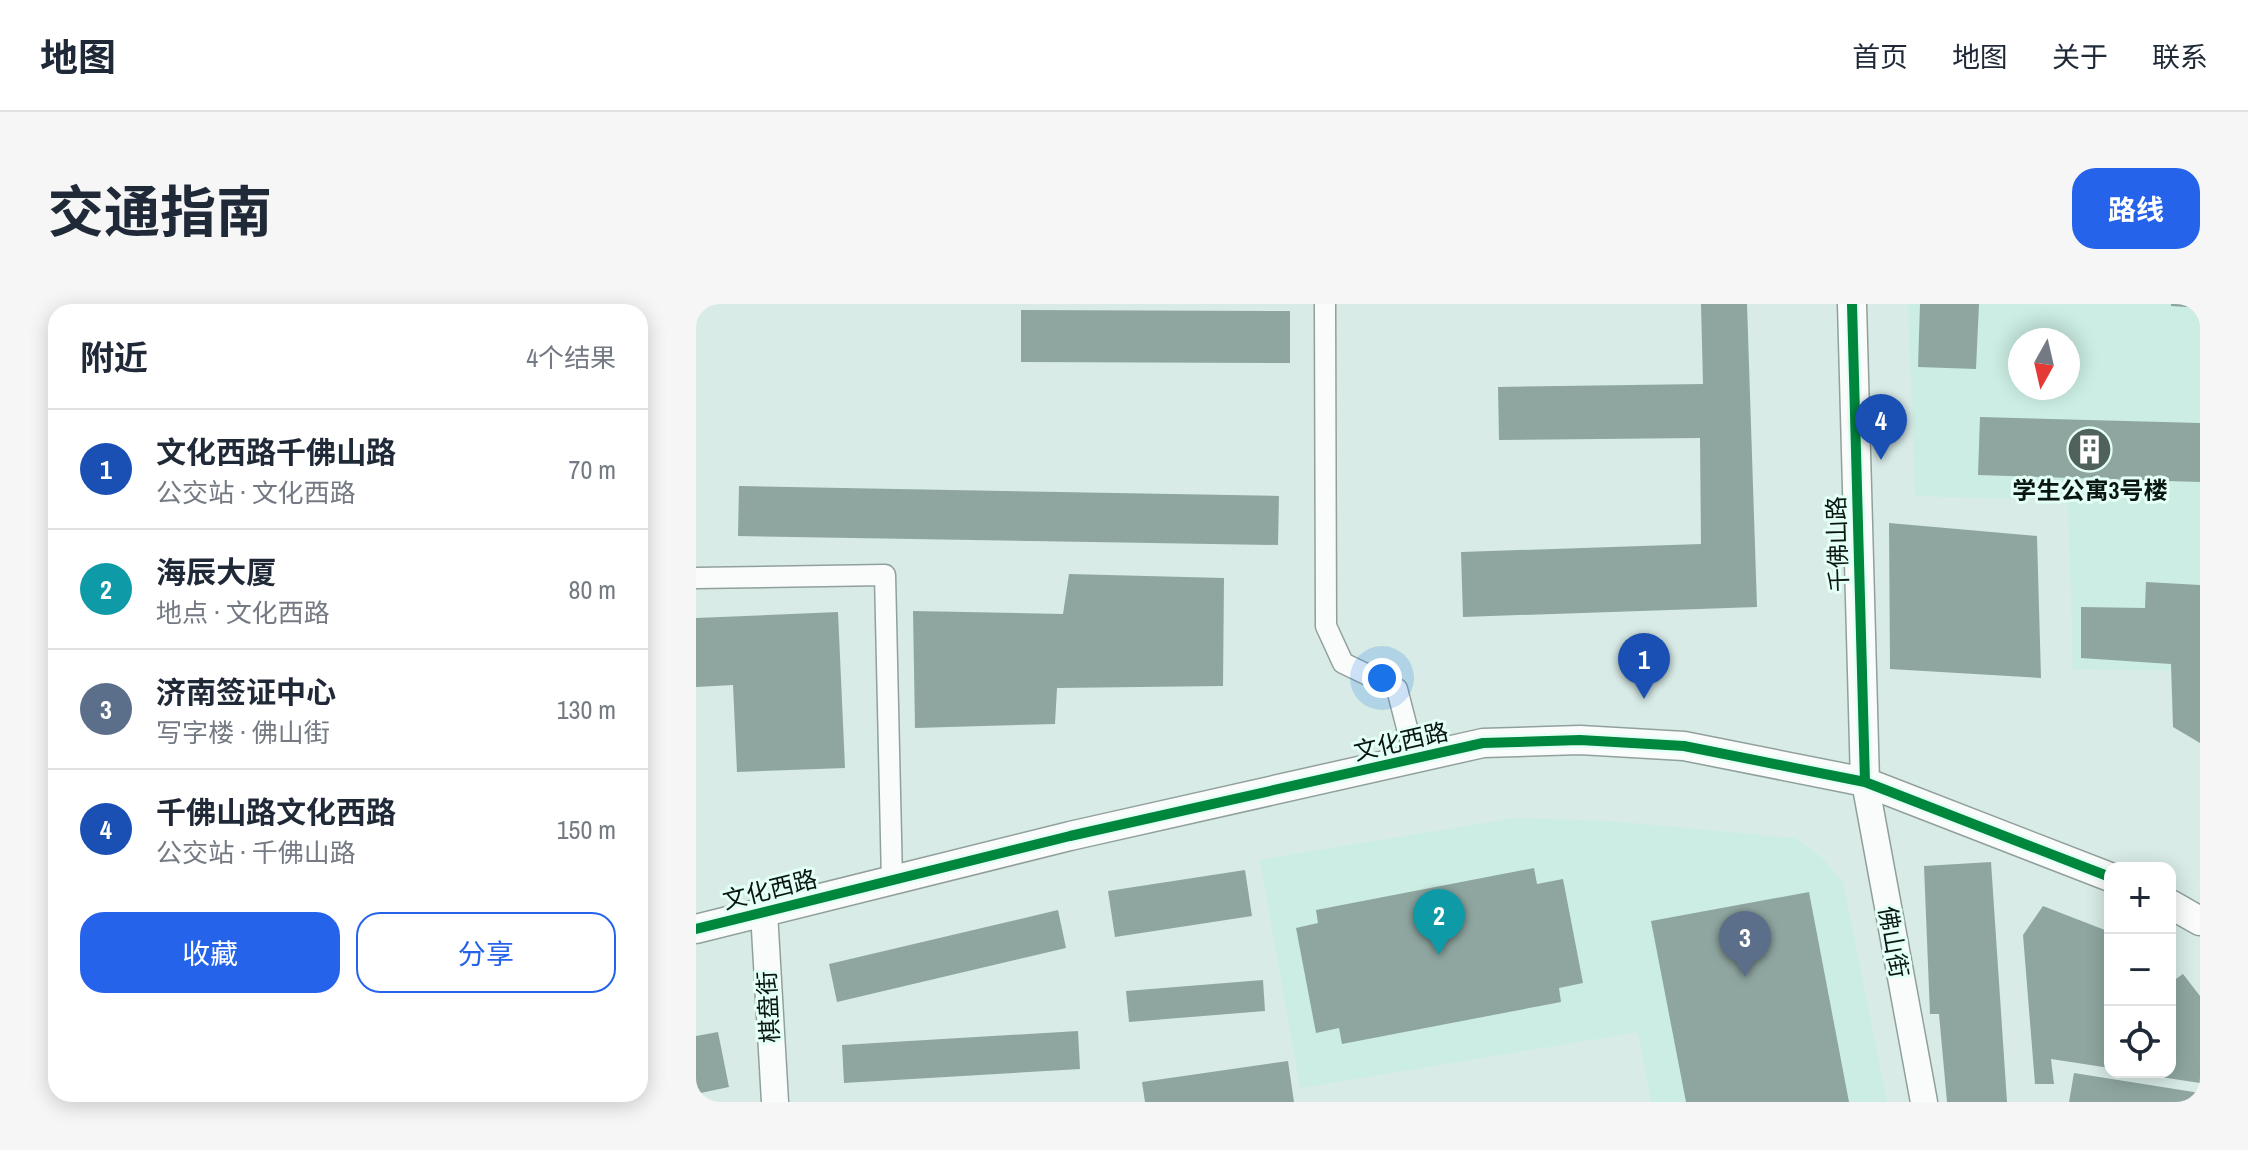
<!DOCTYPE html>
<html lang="zh">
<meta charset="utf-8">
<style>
:root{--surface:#fff;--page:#f6f6f7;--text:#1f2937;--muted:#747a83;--line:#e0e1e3;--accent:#2563eb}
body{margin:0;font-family:"Archivo Narrow","Noto Sans SC",sans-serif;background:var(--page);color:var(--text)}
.controls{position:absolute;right:24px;bottom:24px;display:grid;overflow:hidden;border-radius:16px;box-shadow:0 4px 20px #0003}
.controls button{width:72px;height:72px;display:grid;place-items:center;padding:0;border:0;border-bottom:2px solid var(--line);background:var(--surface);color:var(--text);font:40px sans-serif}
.compass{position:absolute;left:1312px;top:24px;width:72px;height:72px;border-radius:50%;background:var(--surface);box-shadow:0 4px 20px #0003;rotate:188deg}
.you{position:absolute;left:686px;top:374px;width:28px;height:28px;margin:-20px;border:6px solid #fff;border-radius:50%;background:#1a73e8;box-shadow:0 0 0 12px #1a73e833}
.badge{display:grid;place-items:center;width:52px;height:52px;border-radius:50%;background:var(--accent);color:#fff;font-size:26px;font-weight:700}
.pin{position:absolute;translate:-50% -66px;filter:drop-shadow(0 2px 4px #0008)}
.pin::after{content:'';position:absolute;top:42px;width:28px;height:24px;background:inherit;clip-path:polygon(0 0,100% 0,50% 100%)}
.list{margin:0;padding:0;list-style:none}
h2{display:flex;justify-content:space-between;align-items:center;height:104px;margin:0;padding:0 32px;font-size:34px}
h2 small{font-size:26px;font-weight:400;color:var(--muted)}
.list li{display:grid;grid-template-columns:52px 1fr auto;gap:24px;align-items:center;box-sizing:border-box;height:120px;padding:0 32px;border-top:2px solid var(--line)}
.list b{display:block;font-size:30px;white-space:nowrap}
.list p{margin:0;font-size:26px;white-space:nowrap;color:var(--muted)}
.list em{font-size:26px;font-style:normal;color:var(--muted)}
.actions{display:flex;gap:16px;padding:24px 32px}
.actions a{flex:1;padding:18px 0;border:2px solid var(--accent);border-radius:24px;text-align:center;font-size:28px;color:var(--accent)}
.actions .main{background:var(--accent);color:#fff}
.icon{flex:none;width:44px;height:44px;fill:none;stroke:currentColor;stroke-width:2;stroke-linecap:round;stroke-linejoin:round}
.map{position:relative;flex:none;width:1504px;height:798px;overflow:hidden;border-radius:24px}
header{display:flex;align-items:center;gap:48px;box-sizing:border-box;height:112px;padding:0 40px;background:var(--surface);border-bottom:2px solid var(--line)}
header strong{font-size:38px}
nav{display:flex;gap:44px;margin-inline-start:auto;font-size:28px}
.intro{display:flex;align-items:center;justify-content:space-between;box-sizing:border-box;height:192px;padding:0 48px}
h1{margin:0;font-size:56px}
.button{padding:20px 36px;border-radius:24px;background:var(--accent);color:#fff;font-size:28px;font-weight:700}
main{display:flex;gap:48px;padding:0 48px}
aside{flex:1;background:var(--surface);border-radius:24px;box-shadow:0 4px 20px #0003}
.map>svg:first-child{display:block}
.built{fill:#cbede3;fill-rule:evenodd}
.building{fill:#8fa6a0}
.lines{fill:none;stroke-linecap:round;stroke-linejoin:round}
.minor-casing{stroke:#91a09c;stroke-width:23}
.tertiary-casing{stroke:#91a09c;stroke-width:29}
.secondary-casing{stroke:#91a09c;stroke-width:31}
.minor{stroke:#f9fcfb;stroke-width:20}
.tertiary{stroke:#f9fcfb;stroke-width:26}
.secondary{stroke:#f9fcfb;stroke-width:28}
.cycleway-casing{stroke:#e3fff6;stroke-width:15}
.cycleway{stroke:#00873e;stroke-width:10}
.labels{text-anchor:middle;stroke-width:6;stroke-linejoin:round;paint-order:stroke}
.poi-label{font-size:24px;font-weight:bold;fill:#091612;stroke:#e3fff6}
.street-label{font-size:24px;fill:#091612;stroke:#e3fff6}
</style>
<header>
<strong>地图</strong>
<nav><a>首页</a><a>地图</a><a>关于</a><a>联系</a></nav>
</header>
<div class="intro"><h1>交通指南</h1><a class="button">路线</a></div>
<main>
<aside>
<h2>附近<small>4个结果</small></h2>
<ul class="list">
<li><span class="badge" style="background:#1a4fb4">1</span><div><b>文化西路千佛山路</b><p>公交站 · 文化西路</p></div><em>70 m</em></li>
<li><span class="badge" style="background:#0f9aa8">2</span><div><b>海辰大厦</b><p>地点 · 文化西路</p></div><em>80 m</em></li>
<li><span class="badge" style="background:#5c6f8a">3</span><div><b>济南签证中心</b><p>写字楼 · 佛山街</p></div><em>130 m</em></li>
<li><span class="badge" style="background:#1a4fb4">4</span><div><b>千佛山路文化西路</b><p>公交站 · 千佛山路</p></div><em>150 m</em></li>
</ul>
<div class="actions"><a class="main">收藏</a><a>分享</a></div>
</aside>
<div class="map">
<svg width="1504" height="798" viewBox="0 0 1504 798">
<rect width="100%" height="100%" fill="#d8ebe6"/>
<path class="built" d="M1212,0H1504V367L1377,365L1372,196L1219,192ZM1324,36H1372V84H1324Z
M818,514L913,517L1099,534L1125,553L1147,578L1191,798H955L942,728L604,784L564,556Z"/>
<path class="building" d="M1005,0H1051L1061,303L767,313L765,248L1005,240L1004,134L803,136L802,83L1007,80Z
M1224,0H1283L1280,65L1222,63Z
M1475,0H1504V4L1475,2Z
M325,6L594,7V59L325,58Z
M1284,113L1504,119V178L1282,171Z
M43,182L583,192L582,241L42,232Z
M1193,219L1341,232L1345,374L1194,365Z
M373,270L528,274L527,382L361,384L359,420L219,424L217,307L367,310Z
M1450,278L1504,281V439L1477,423L1475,360L1385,354V303L1449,304Z
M142,308L149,464L41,468L37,381L0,383V314Z
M1295,558L1311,798H1251L1243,710H1234L1228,562Z
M838,564L841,580L867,575L887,679L863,684L865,698L646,740L643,724L620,729L600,624L622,619L620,606Z
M549,566L556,612L419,633L412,587Z
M1113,588L1153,798H990L955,617Z
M1347,602L1414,628V764L1355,755L1358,780H1339L1327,631Z
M362,606L370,644L141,698L133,660Z
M1487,670L1504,692V779L1445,770L1474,768V679Z
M567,676L569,707L433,718L430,687Z
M382,727L384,765L148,779L146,741Z
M22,728L33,783L0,790V732Z
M592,757L598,798H449L446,778Z
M1378,769L1504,789V798H1373Z"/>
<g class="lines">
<defs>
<path id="minor" d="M629,0L630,322L647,359L701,385L719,455
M0,274L189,271L196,577"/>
<path id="tertiary" d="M1169,478L1228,798
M68,608L79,798"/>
<path id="secondary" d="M1156,0L1169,478
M1474,600L1504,617
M0,625L374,532L787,439L884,436L988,442L1169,478L1414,573"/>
</defs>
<use href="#minor" class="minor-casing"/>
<use href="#tertiary" class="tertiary-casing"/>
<use href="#secondary" class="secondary-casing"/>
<use href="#minor" class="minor"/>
<use href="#tertiary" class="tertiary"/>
<use href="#secondary" class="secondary"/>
<defs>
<path id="cycleway" d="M1156,0L1169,478
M0,625L374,532L787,439L884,436L988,442L1169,478L1414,573"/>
</defs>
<use href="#cycleway" class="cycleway-casing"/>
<use href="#cycleway" class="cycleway"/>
</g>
<defs>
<symbol id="building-disc" viewBox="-11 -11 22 22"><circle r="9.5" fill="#51615c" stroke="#e3fff6"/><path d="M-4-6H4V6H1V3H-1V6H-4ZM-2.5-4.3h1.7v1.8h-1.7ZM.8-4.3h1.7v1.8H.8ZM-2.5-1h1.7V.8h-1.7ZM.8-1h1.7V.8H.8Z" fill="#fff"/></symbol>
</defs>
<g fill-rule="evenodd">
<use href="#building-disc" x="1368" y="120" width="51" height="51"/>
</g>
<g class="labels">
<g class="poi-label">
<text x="1394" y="195">学生公寓3号楼</text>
</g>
<g class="street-label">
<text transform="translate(1142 240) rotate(-92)" y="8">千佛山路</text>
<text transform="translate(705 438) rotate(-13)" y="8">文化西路</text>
<text transform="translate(74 586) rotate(-14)" y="8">文化西路</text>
<text transform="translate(1197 638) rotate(80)" y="8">佛山街</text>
<text transform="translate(73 703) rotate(-93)" y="8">棋盘街</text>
</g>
</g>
</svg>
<div class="controls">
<button>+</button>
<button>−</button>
<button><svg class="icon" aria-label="locate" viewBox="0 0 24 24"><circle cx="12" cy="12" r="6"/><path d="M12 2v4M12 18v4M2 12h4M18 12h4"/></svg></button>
</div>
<svg class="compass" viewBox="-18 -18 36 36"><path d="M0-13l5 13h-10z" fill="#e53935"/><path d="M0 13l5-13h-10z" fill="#747a83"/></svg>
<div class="you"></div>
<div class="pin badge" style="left:948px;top:395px;background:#1a4fb4">1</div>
<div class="pin badge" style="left:743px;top:651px;background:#0f9aa8">2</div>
<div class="pin badge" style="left:1049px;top:673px;background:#5c6f8a">3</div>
<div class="pin badge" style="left:1185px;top:156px;background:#1a4fb4">4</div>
</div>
</main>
